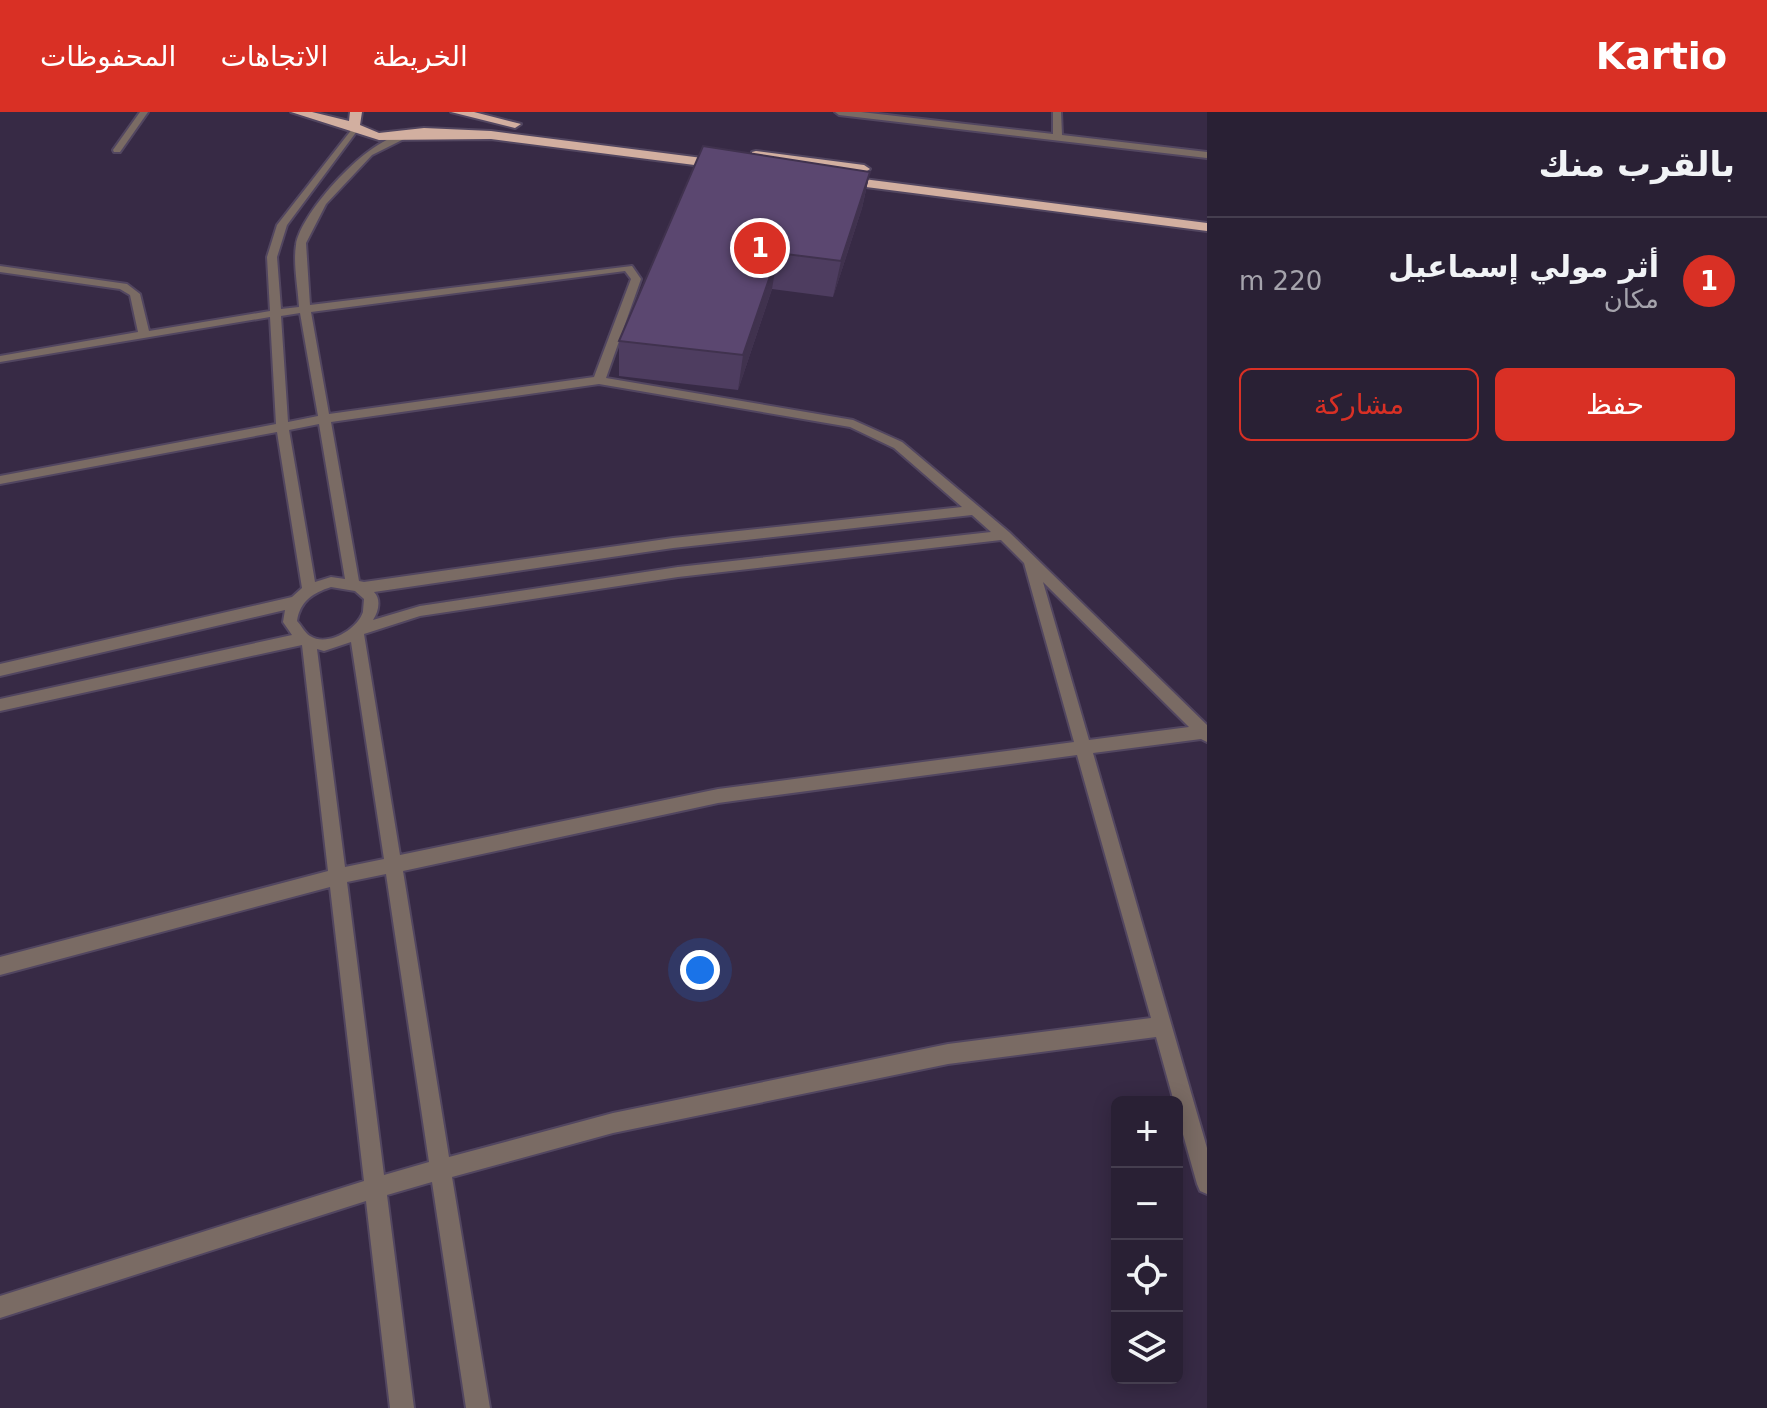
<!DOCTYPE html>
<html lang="ar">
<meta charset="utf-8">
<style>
:root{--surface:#292034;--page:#352d40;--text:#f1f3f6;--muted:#a5a3ac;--line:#453e4f;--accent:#d93025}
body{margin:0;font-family:"DejaVu Sans",Vazirmatn,sans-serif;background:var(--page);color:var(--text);direction:rtl}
.controls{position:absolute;right:24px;bottom:24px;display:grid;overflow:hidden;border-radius:12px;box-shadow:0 4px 20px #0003}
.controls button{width:72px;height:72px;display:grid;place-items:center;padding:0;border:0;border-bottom:2px solid var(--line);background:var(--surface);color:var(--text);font:40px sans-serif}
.you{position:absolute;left:700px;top:858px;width:28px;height:28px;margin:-20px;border:6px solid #fff;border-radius:50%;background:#1a73e8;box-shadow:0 0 0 12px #1a73e833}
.badge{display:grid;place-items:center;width:52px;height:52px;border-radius:50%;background:var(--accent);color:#fff;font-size:26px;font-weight:700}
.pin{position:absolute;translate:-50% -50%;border:4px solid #fff;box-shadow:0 2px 8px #0006}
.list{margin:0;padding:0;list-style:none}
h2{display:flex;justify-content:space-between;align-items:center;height:104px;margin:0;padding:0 32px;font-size:34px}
h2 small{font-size:26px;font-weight:400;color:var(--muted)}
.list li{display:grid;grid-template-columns:52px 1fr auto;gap:24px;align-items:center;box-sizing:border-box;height:128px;padding:0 32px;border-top:2px solid var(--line)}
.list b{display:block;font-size:30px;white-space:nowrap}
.list p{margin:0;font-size:26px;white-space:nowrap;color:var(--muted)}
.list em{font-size:26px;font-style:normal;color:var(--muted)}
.actions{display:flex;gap:16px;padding:24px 32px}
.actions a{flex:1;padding:18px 0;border:2px solid var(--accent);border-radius:12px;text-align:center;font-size:28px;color:var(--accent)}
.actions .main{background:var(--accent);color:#fff}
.icon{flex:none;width:44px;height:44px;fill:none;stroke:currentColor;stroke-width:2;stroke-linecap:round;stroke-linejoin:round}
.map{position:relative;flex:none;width:1207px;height:1296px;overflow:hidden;direction:ltr}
header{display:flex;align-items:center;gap:48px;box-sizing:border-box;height:112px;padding:0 40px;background:var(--accent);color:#fff}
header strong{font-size:38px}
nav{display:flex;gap:44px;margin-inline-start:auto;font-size:28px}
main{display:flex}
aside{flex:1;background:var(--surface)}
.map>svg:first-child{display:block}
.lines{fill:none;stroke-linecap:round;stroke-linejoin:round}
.service-casing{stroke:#524660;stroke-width:4}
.minor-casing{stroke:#524660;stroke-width:4}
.trunk-casing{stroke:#524660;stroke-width:4}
.service{fill:#7a6b64;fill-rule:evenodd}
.minor{fill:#7a6b64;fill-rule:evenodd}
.trunk{fill:#d2afa0;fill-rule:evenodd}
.wall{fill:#4e3d60}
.shaded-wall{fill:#40324e}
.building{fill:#5b4770;stroke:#40324e;stroke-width:2}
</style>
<header>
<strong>Kartio</strong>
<nav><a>الخريطة</a><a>الاتجاهات</a><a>المحفوظات</a></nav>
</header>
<main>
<aside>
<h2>بالقرب منك<small></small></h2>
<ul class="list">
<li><span class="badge">1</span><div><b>أثر مولي إسماعيل</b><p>مكان</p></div><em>220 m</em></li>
</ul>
<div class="actions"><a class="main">حفظ</a><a>مشاركة</a></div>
</aside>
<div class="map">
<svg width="1207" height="1296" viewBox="0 0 1207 1296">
<rect width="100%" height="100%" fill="#372a45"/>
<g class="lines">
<defs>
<path id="service" d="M140,0H148L120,40H114L113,38Z"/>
<path id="minor" d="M835,0H861L1053,22V0H1061L1062,23L1207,40V46L839,3Z
M356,12L360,15L287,113L277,145L281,197L299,195C298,175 293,152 296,133C300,101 371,23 404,23V27L372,43L326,92L306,131L310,193L632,154L641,167L606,266L853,308L902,330L1009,420L1207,613V630L1201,627L1093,641L1207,1036V1082L1200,1079L1197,1072L1177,1001V990H1174L1156,925L948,952L613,1021L452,1065L490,1296H466L432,1070L387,1083L414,1296H390L366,1089L0,1206V1184L364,1069L330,775L0,863V845L328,759L302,533L0,599V587L292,523L283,510L285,498L0,564V552L292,485L302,476L277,320L0,372V364L276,312L270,205L0,250V244L138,220L130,183L120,177L0,160V154L127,172L140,182L149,219L270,199L267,145L277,113ZM625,159L631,167L594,265L329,302L311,200ZM300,201L318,304L288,310L281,204ZM599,272L850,315L894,336L962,395L673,426L364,470L359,469L331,310ZM319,312L345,467L331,465L315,470L289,318ZM972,403L991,420L678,455L420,494L373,508C379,499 381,487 374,480L673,436ZM1001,428L1024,451L1074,630L718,677L400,743L364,522L420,504L678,465ZM1043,470L1189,615L1089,628ZM331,475L355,479L364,487C364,488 363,499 363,500C357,518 327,535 310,524C305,521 301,513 297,509C300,489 313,481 331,475ZM351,530L384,747L345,755L317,537L324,539ZM1077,643L1151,906L948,932L613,1001L449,1045L403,759L718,691ZM386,762L429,1050L384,1063L347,770Z"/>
<path id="trunk" d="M291,0H312L349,9L350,0H362L360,13L379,21L424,16L491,19L726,49L732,53L726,57L491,27L379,28Z
M451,0H474L521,12L515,16Z
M756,39L864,53L870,57L864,61L752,46V40Z
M840,64L1207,111V119L835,71L833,68Z"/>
</defs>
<use href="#service" class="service-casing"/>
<use href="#minor" class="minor-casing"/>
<use href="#trunk" class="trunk-casing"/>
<use href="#service" class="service"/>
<use href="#minor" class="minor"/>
<use href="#trunk" class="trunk"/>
</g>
<path class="wall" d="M870,60L862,96L833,185L772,177L738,278L619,264V229Z"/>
<path class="shaded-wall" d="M870,60L862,96L833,185L841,149Z
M778,141L772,177L738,278L743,243Z"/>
<path class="building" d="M703,34L870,60L841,149L778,141L743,243L619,229Z"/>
</svg>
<div class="controls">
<button>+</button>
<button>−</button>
<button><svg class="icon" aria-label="locate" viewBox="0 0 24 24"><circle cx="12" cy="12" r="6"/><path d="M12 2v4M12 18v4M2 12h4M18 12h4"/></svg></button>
<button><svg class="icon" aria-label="layers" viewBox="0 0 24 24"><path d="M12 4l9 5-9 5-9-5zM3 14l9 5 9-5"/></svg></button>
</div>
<div class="you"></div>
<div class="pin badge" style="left:760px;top:136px">1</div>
</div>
</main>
